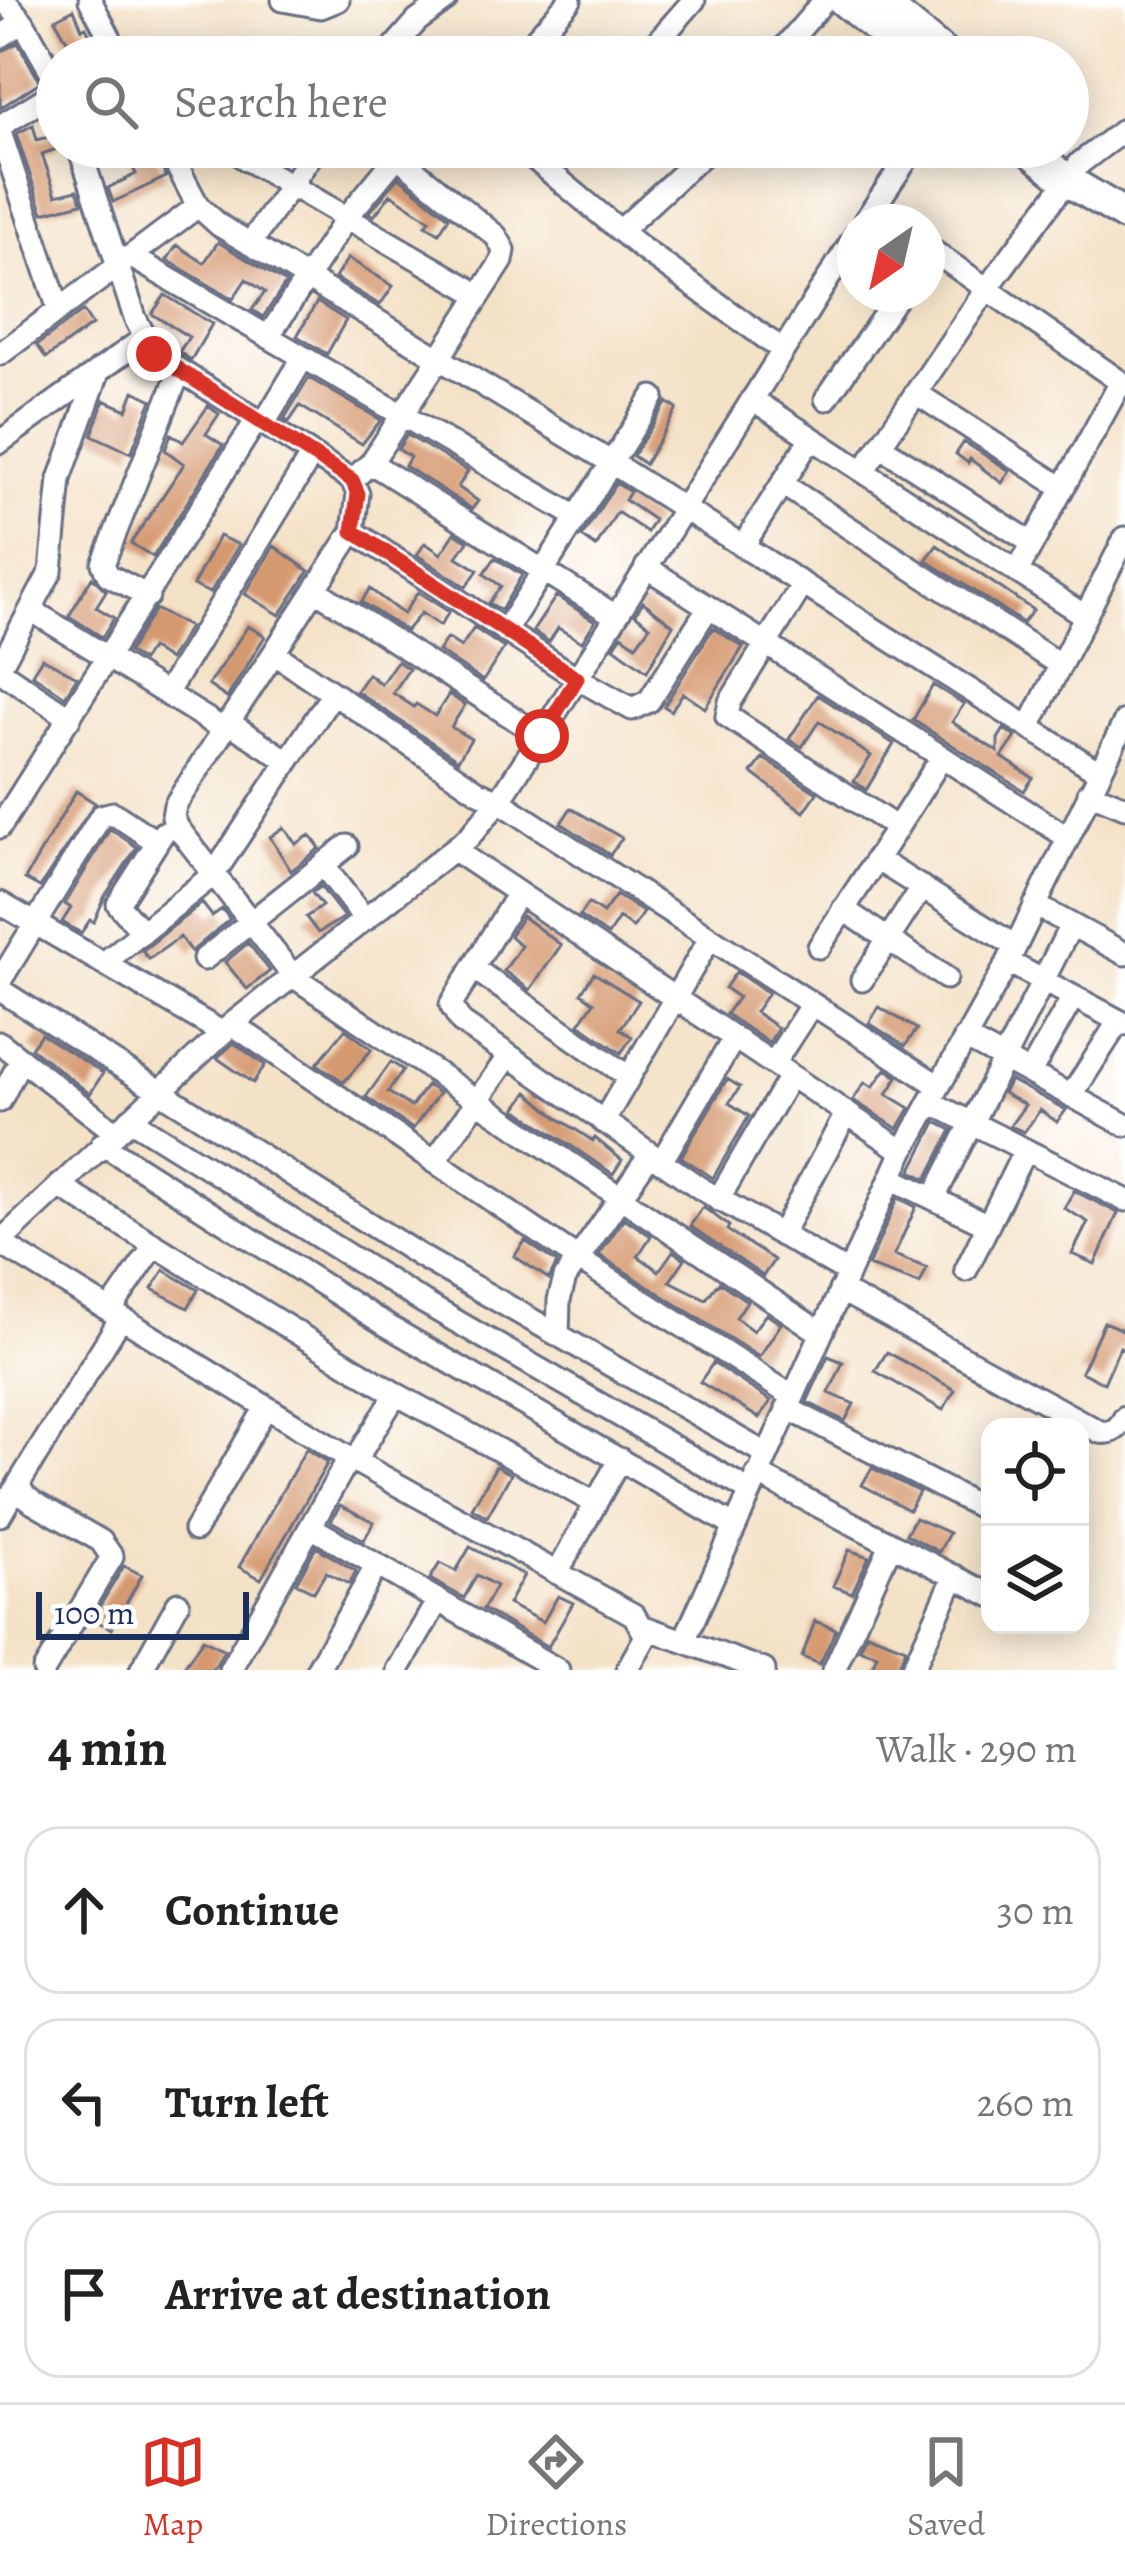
<!DOCTYPE html>
<meta charset="utf-8">
<style>
:root{--surface:#fff;--page:#f2f2f2;--text:#222;--muted:#767676;--line:#e0e0e0;--accent:#d93025}
body{margin:0;font-family:Alegreya,serif;background:var(--page);color:var(--text)}
.controls{position:absolute;right:36px;bottom:36px;display:grid;overflow:hidden;border-radius:24px;box-shadow:0 6px 30px #0003}
.controls button{width:108px;height:108px;display:grid;place-items:center;padding:0;border:0;border-bottom:3px solid var(--line);background:var(--surface);color:var(--text);font:60px sans-serif}
.compass{position:absolute;left:837px;top:204px;width:108px;height:108px;border-radius:50%;background:var(--surface);box-shadow:0 6px 30px #0003;rotate:214deg}
.scale{position:absolute;left:36px;bottom:30px;width:213px;box-sizing:border-box;padding-left:12px;border:6px solid #1b2f5e;border-top:0;font-size:33px;line-height:42px;white-space:nowrap;color:#1b2f5e;-webkit-text-stroke:9px #fff;paint-order:stroke}
.stop{position:absolute;width:36px;height:36px;margin:-27px;border:9px solid #d93025;border-radius:50%;background:#fff}
.stop.end{background:#d93025;border-color:#fff;box-shadow:0 3px 12px #0008}
.list{margin:0;padding:0;list-style:none}
h2{display:flex;justify-content:space-between;align-items:center;height:156px;margin:0;padding:0 48px;font-size:51px}
h2 small{font-size:39px;font-weight:400;color:var(--muted)}
.list li{display:grid;grid-template-columns:78px 1fr auto;gap:36px;align-items:center;box-sizing:border-box;height:168px;margin:0 24px 24px;padding:0 24px;border:3px solid var(--line);border-radius:36px}
.list b{display:block;font-size:45px;white-space:nowrap}
.list em{font-size:39px;font-style:normal;color:var(--muted)}
.icon{flex:none;width:66px;height:66px;fill:none;stroke:currentColor;stroke-width:2;stroke-linecap:round;stroke-linejoin:round}
.map{position:relative;flex:none;width:1125px;height:1670px;overflow:hidden}
.search{position:absolute;background:var(--surface);box-shadow:0 6px 30px #0003;left:36px;right:36px;top:36px;height:132px;display:flex;align-items:center;gap:30px;box-sizing:border-box;padding:0 42px;border-radius:66px;color:var(--muted);font-size:45px}
.sheet{height:732px;background:var(--surface)}
nav{display:flex;justify-content:space-around;align-items:center;box-sizing:border-box;height:168px;border-top:3px solid var(--line);background:var(--surface);font-size:33px;color:var(--muted)}
nav a{display:grid;justify-items:center;gap:6px}
nav .on{color:var(--accent)}
.map>svg:first-child{display:block}
.building{fill:#d59970}
.lines{fill:none;stroke-linecap:round;stroke-linejoin:round}
.minor-casing{stroke:#676e83;stroke-width:27}
.highway-casing{stroke:#676e83;stroke-width:36}
.minor{stroke:#fff;stroke-width:21}
.highway{stroke:#fff;stroke-width:30}
.route{stroke:#d93025;stroke-width:15}
</style>
<div class="map">
<svg width="1125" height="1670" viewBox="0 0 1125 1670">
<rect width="100%" height="100%" fill="#fff"/>
<filter id="ink" filterUnits="userSpaceOnUse"><feTurbulence type="fractalNoise" baseFrequency=".00833" numOctaves="2"/><feDisplacementMap in="SourceGraphic" scale="24" xChannelSelector="R" yChannelSelector="G"/><feConvolveMatrix kernelMatrix="1 2 1 2 8 2 1 2 1" color-interpolation-filters="sRGB"/></filter>
<filter id="wash" filterUnits="userSpaceOnUse"><feTurbulence type="fractalNoise" baseFrequency=".004" numOctaves="4" result="noise"/><feDisplacementMap in="SourceGraphic" scale="48" xChannelSelector="R" yChannelSelector="G"/><feGaussianBlur stdDeviation="2.7" result="paint"/><feColorMatrix in="noise" values="0 0 0 0 0 0 0 0 0 0 0 0 0 0 0 0 0 1.4 0 .05"/><feComposite in="paint" operator="in"/></filter>
<g filter="url(#wash)">
<rect width="100%" height="100%" fill="#f4e2c7"/>
<g id="blocks">
<path class="building" d="M74,9L82,29L86,27L101,57H69L75,54L55,19Z
M18,43L40,82L0,108V52Z
M33,125L37,140L57,135V149L42,154L56,195L77,190L82,203L43,213L16,134Z
M146,147H152L166,177L113,202L108,188L136,174L128,157Z
M399,177L449,217L439,233L426,225L430,220L391,194L374,216L369,213Z
M218,242L286,283L263,317L252,310L265,292L246,279L233,299L167,260L177,245L204,263Z
M348,258L393,286L380,305L335,278Z
M165,295L212,324L191,360L179,352L189,337L152,314Z
M317,302L346,320L327,354L297,336Z
M83,311L92,325L46,358L37,345Z
M309,378L381,420L362,444L300,406L289,422L284,419Z
M134,391L152,400L131,453L92,435L104,400L127,410Z
M667,402L677,409L645,464L633,456Z
M208,406L219,414L206,434L223,445L153,557L131,543L184,464L165,450L171,434L183,442Z
M407,435L468,471L458,487L478,501L472,509L405,466L410,457L398,449Z
M964,442L1010,471L1002,483L970,459L968,463L956,454Z
M616,483L630,492L625,500L654,520L647,532L617,512L596,547L582,537Z
M455,533L468,541L457,557L478,570L466,587L417,555L425,543L441,554Z
M219,536L239,545L210,593L193,585Z
M937,545L1033,610L1023,623L926,560Z
M274,546L309,571L280,615L245,594Z
M495,558L522,575L501,610L489,603L501,586L484,574Z
M92,577L106,591L96,607L114,618L102,637L69,616Z
M370,589L403,614L418,592L449,612L440,626L421,613L406,631L361,602Z
M556,596L595,621L582,642L558,628L549,642L533,631Z
M643,602L673,625L647,671L614,647L622,635L636,645L650,626L635,614Z
M155,609L189,627L169,660L151,648L142,661L128,652Z
M248,626L265,636L227,698L208,685Z
M474,628L504,648L483,681L438,651L447,638L461,647Z
M713,628L743,647L705,708L683,693L671,711L664,706Z
M42,658L77,677L65,696L32,674Z
M397,661L409,669L393,693L414,707L416,704L435,716L449,694L465,705L451,727L471,739L458,760L356,691L368,674L381,684Z
M933,685L964,704L952,722L998,752V739L1004,729L1016,737L1002,757L1033,778L1024,791L913,720Z
M818,695L894,744L866,790L854,781L871,756L819,721L802,747L789,739Z
M763,758L817,793L804,812L752,773Z
M76,791L95,803L40,887L25,879Z
M571,808L622,838L610,855L561,823Z
M284,827L296,844L310,835L320,848L291,871L270,837Z
M110,829L137,847L105,896L94,922L90,920L81,933L62,922L71,908L65,904Z
M320,886L344,917L318,933L306,917L322,906L312,893Z
M616,895L643,912L633,928L619,918L608,935L579,916L588,903L603,913Z
M202,903L212,916L222,909L230,919L191,952L180,937L149,959L142,951Z
M522,916L561,945L530,990L504,971L521,946L510,936Z
M248,943L270,971L247,989L225,962Z
M736,972L768,993L755,1012L778,1028L769,1043L726,1014L738,997L725,988Z
M594,973L639,1001L620,1029L632,1037L621,1053L579,1024L594,1002L581,993Z
M879,1007L917,1029L905,1046L869,1023Z
M345,1029L372,1049L344,1082L317,1064Z
M41,1034L103,1073L90,1094L31,1048Z
M234,1043L265,1065L253,1083L217,1058Z
M391,1062L403,1070L388,1092L411,1107L427,1085L439,1093L413,1129L366,1097Z
M886,1069L898,1077L887,1094L910,1108L898,1129L853,1100L865,1082L873,1087Z
M727,1079L740,1087L729,1103L749,1116L713,1178L681,1157Z
M1010,1080L1066,1110L1057,1122L1040,1110L1024,1132L1010,1126L1025,1105L1003,1093Z
M528,1092L558,1118L593,1141L595,1138L622,1160L613,1174L516,1109Z
M936,1122L952,1130L927,1179L911,1171Z
M1074,1191L1118,1213L1095,1264L1072,1254L1088,1222L1064,1208Z
M898,1198L916,1207L894,1255L927,1268L920,1284L868,1266Z
M703,1207L729,1226L727,1230L774,1260L763,1276L690,1226Z
M624,1218L651,1236L638,1256L659,1271L673,1251L685,1259L670,1281L706,1299L719,1282L747,1301L736,1318L753,1331L766,1314L781,1324L759,1357L599,1255Z
M525,1241L557,1263L549,1279L514,1256Z
M164,1270L198,1290L188,1308L152,1289Z
M1104,1322L1125,1331V1350L1120,1347L1104,1383L1081,1372Z
M887,1352L955,1390L943,1410L875,1371Z
M828,1356L843,1362L829,1393L854,1404L845,1421L807,1402Z
M713,1363L771,1401L759,1418L700,1382Z
M306,1449L328,1462L261,1579L239,1567Z
M496,1466L511,1474L487,1517L472,1508Z
M872,1468L919,1492L909,1510L862,1485Z
M340,1505L374,1522L364,1540L331,1521Z
M915,1518L949,1533L939,1552L906,1534Z
M316,1547L356,1571L349,1584L326,1572L314,1592L296,1583Z
M470,1547L524,1575L508,1604L543,1622L558,1596L573,1603L548,1647L483,1609L496,1586L477,1575L464,1598L430,1579L440,1563L456,1571Z
M849,1550L869,1557L852,1593L833,1586Z
M124,1566L142,1575L112,1629L92,1619Z
M815,1621L836,1629L820,1664L802,1657Z
M867,1633L906,1648L897,1670H871L877,1655L860,1649Z
M203,1639L224,1650L216,1665L211,1670H182Z"/>
</g>
</g>
<g filter="url(#ink)">
<use href="#blocks" fill-opacity="0" stroke="#676e83" stroke-width="3"/>
<g class="lines">
<defs>
<path id="minor" d="M4,0L23,22L57,82
M90,0L120,57
M283,0L321,7L338,0
M0,37L23,22
M410,57L395,46L417,21L446,0
M519,57L570,0
M644,57L694,0
M776,57L825,0
M0,126L57,91
M0,132L59,310
M79,147L135,318L154,354L352,480L358,494L353,531L175,805L173,817L178,828L293,976L821,1333
M167,147L198,206L219,225L612,463L1099,772
M520,147L641,248L781,349
M244,158L480,295
M546,169L565,147
M874,208L893,222
M864,222L915,147
M621,230L711,147
M250,244L317,147
M927,247L1125,385
M130,256L577,517
M268,337L347,217L404,148
M0,354L198,206
M916,393L1063,488
M752,399L1085,616
M826,399L899,294
M263,425L303,358
M0,442L143,339
M880,446L1032,543
M371,463L614,615
M863,471L986,290L1080,163L1125,129
M352,480L371,463L502,261L504,250L496,236L397,156
M782,484L1060,665
M353,531L577,678L632,709L649,701L708,608
M743,546L811,438
M646,567L1067,837
M1017,572L1121,382
M803,584L730,702L727,716L897,828L942,757
M317,591L541,736
M148,596L108,575L103,564L179,373
M31,610L223,729
M505,631L653,397
M275,654L479,792L499,801L939,1086
M0,667L51,571L60,479L99,370
M0,671L70,718
M166,694L311,456
M228,722L288,761
M1029,727L1125,538
M1089,792L1125,807
M0,827L256,421
M454,850L903,1151
M876,859L1015,946
M323,865L365,920
M518,893L451,1005L461,1022L700,1188L848,1273
M0,903L223,1033
M1035,905L1125,954
M843,909L946,978
M142,932L118,904L163,833
M819,947L897,828
M204,959L347,846
M1008,962L1125,1024
M104,963L214,874L333,693
M473,968L629,1077
M862,980L922,887
M0,981L101,816L113,813L157,842
M0,990L420,1256L766,1454
M232,1024L578,1259L792,1396
M965,1038L1125,1125
M0,1043L115,1132
M773,1064L812,1004
M1030,1073L1073,997
M1071,1096L1119,1021
M0,1101L21,1059
M930,1102L1125,1200
M130,1119L423,1302L750,1491
M603,1122L710,938
M102,1144L386,1325L734,1526
M434,1162L508,1057
M661,1162L734,1038
M891,1178L988,1225
M59,1186L396,1394L595,1503
M934,1198L1071,925
M718,1200L790,1076
M781,1235L846,1114
M0,1242L232,1024L469,837L499,801L541,736L855,236
M0,1243L349,1458L634,1615L646,1636L627,1670
M966,1270L1025,1150
M840,1290L1100,1432C1113,1434 1119,1428 1125,1417
M110,1311L155,1245
M558,1335L559,1300L565,1278L650,1154
M787,1408L990,1512
M355,1461L396,1394
M757,1474L990,1595
M0,1515L19,1483
M311,1527L558,1670
M195,1530L266,1407
M557,1573L620,1459
M644,1627L764,1670
M684,1641L903,1151L1008,962L1125,721
M44,1670L112,1557L101,1541L33,1502L23,1494L19,1483L121,1318
M141,1670L178,1603
M230,1670L349,1458
M317,1670L377,1565
M398,1670L438,1600
M834,1670L891,1544
M912,1670L955,1576"/>
<path id="highway" d="M843,0L913,57
M878,0L948,57
M1026,147L1067,180L1125,215"/>
</defs>
<use href="#minor" class="minor-casing"/>
<use href="#highway" class="highway-casing"/>
<use href="#minor" class="minor"/>
<use href="#highway" class="highway"/>
</g>
</g>
<g class="lines" filter="url(#ink)">
<path class="route" d="M154,354L352,480L358,494L353,531L577,678L542,736"/>
</g>
</svg>
<div class="controls">
<button><svg class="icon" aria-label="locate" viewBox="0 0 24 24"><circle cx="12" cy="12" r="6"/><path d="M12 2v4M12 18v4M2 12h4M18 12h4"/></svg></button>
<button><svg class="icon" aria-label="layers" viewBox="0 0 24 24"><path d="M12 4l9 5-9 5-9-5zM3 14l9 5 9-5"/></svg></button>
</div>
<svg class="compass" viewBox="-18 -18 36 36"><path d="M0-13l5 13h-10z" fill="#e53935"/><path d="M0 13l5-13h-10z" fill="#767676"/></svg>
<div class="scale">100 m</div>
<div class="stop" style="left:542px;top:736px"></div>
<div class="stop end" style="left:154px;top:354px"></div>
<div class="search"><svg class="icon" aria-label="search" viewBox="0 0 24 24"><circle cx="10" cy="10" r="6"/><path d="M15 15l6 6"/></svg>Search here</div>
</div>
<section class="sheet">
<h2>4 min<small>Walk · 290 m</small></h2>
<ul class="list">
<li><svg class="icon" aria-label="ahead" viewBox="0 0 24 24"><path d="M12 20V5M6 11l6-6 6 6"/></svg><div><b>Continue</b></div><em>30 m</em></li>
<li><svg class="icon" aria-label="left" viewBox="0 0 24 24"><path d="M17 20v-9H6M10 6l-5 5 5 5"/></svg><div><b>Turn left</b></div><em>260 m</em></li>
<li><svg class="icon" aria-label="arrive" viewBox="0 0 24 24"><path d="M6 21V4h12l-3 4 3 4H6"/></svg><div><b>Arrive at destination</b></div></li>
</ul>
</section>
<nav>
<a class="on"><svg class="icon" aria-label="map" viewBox="0 0 24 24"><path d="M3 6l6-2 6 2 6-2v14l-6 2-6-2-6 2zM9 4v14M15 6v14"/></svg>Map</a>
<a><svg class="icon" aria-label="directions" viewBox="0 0 24 24"><path d="M12 3l9 9-9 9-9-9zM9 14v-3h6M13 9l2 2-2 2"/></svg>Directions</a>
<a><svg class="icon" aria-label="saved" viewBox="0 0 24 24"><path d="M7 4h10v16l-5-4-5 4z"/></svg>Saved</a>
</nav>
